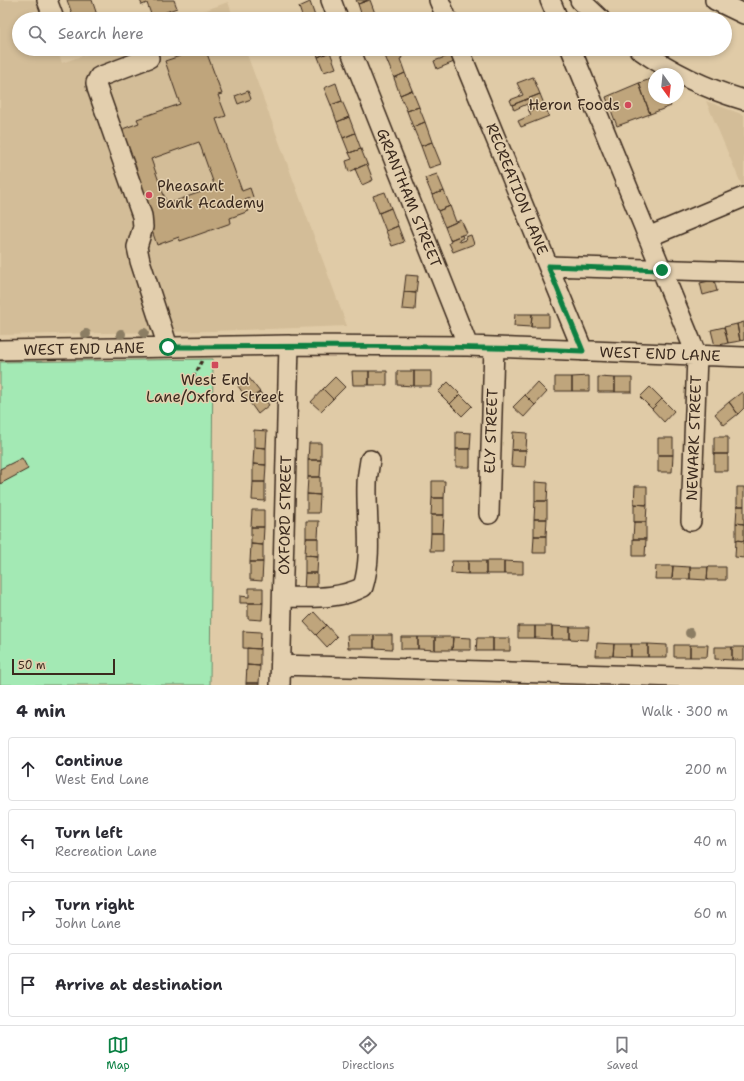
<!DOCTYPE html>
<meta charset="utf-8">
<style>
:root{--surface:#fff;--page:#f2f2f3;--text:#2b2b33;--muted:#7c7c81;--line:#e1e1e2;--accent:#0b8043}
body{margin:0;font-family:"Shantell Sans",sans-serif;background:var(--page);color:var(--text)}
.compass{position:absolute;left:648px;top:68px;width:36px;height:36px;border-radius:50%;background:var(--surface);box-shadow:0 2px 6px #0003;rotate:165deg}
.scale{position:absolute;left:12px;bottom:10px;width:103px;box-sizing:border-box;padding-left:4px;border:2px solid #3b2a1e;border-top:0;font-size:11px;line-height:14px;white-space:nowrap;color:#3b2a1e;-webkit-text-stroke:3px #e3cfae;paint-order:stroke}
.stop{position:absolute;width:12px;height:12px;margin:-9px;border:3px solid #0b8043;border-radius:50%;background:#fff}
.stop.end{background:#0b8043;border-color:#fff;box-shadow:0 1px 4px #0008}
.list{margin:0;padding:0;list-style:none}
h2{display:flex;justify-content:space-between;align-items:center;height:52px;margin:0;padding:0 16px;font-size:17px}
h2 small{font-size:13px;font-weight:400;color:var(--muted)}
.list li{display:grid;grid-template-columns:26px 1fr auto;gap:12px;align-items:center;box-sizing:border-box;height:64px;margin:0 8px 8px;padding:0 8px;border:1px solid var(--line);border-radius:4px}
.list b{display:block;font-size:15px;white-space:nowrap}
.list p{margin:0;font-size:13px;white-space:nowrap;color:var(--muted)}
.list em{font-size:13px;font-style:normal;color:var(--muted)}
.icon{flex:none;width:22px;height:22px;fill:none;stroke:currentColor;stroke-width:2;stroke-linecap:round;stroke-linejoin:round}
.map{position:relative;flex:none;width:744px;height:685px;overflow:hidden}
.search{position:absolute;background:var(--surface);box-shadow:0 2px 6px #0003;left:12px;right:12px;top:12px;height:44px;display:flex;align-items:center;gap:10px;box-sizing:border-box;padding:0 14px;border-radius:22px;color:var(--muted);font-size:15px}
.sheet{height:340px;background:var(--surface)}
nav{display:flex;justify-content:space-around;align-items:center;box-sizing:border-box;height:56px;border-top:1px solid var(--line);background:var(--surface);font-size:11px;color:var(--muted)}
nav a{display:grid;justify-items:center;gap:2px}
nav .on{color:var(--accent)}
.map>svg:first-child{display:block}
.built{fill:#d3bd98}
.park{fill:#a3e9b4;stroke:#6f8a69}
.building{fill:#bfa57b;stroke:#3b2a1e;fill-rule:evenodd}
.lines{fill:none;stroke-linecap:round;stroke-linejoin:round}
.minor-casing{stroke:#3b2a1e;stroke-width:22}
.path{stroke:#3b2a1e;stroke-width:2.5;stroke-dasharray:4 3;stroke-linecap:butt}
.minor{stroke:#e3cfae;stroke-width:19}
.tree{fill:#8b7d64}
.route{stroke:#0b8043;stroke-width:5}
.poi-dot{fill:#d1495b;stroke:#e3cfae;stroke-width:1.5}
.labels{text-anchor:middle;stroke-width:3;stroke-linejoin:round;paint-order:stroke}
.poi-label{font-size:15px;fill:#3b2a1e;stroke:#e3cfae;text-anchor:end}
.street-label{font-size:15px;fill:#3b2a1e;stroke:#e3cfae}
</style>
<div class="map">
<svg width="744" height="685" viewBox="0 0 744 685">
<rect width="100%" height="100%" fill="#e0cba7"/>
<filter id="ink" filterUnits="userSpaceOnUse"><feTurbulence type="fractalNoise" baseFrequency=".025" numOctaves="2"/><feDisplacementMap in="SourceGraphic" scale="8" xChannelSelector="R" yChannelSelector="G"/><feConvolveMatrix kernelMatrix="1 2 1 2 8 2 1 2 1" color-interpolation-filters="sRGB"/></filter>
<g filter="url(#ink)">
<path class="built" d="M0,0H39L46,19H19V49H57L62,63L101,49H245L347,326L213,331L0,335Z
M228,2L234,19H182Z
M706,101L744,115V185L742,186Z"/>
<path class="park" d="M213,359L210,685H0V362Z"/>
<path class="building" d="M67,0H92L98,18L74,19Z
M140,0H174L177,8L152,17L147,3L142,5Z
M356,0H368L358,4Z
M370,0L376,16L369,19H363L358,4Z
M310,2L316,19H303L299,7Z
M178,49H211L206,51L222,94L218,95L226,116L216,119L242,191L250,188L253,197L245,200L249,211L230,218L231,223L180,241L179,237L157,245L117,131L139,123L137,119L180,104L165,61L180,56ZM199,142L215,187L167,204L151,159Z
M308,49H328L330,52L318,57L316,50L310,52Z
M375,49H386L377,53Z
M399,50L402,58L400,59L405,73L394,78L385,56Z
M330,52L336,68L324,72L318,57Z
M451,55L454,62L437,69L434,61Z
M405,73L412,90L400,95L394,78Z
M533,77L540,94L512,105L510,100L523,95L517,83Z
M654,78V98H668L671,106L650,114L639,83Z
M336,83L342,101L331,105L324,88Z
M639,83L650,114L617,126L606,97Z
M412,90L419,107L407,111L400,95Z
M248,91L251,99L238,104L235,96Z
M540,94L544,104L529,111L527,104L514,110L512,105Z
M342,101L349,117L337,122L331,105Z
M544,104L549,116L521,127L518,121L531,115L529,111Z
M419,107L425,122L413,127L407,111Z
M349,117L355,133L343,138L337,122Z
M425,122L432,142L421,146L413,127Z
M355,133L361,149L349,153L343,138Z
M432,142L441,164L429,168L421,146Z
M361,149L367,164L349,172L346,161L352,159L349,153Z
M367,164L373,180L362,185L355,169Z
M437,174L444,191L432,195L425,178Z
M444,191L450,206L438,211L432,195Z
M385,192L391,208L379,213L373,196Z
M450,206L456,222L445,227L438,211Z
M391,208L398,226L386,231L379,213Z
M461,220L467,233L450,240L445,227Z
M398,226L404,242L392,246L386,231Z
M462,235L463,238L459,240L460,242L466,240L465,237L471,235L474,244L453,252L449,243L451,242L450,240Z
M406,275L418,276L416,293L404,292Z
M714,280L717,291L703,295L700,283Z
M404,292L416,293L415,310L402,309Z
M515,314H532L531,327L514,326Z
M532,314H549V327H531Z
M744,322V340L740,341L737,324Z
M737,324L740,341L728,343L724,327Z
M724,327L728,343L715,346L711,330Z
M352,371H369V385H353Z
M369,371H387V385H369Z
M397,371H414V386L397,385Z
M414,371H431V386H414Z
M589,376V391H572V377Z
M335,377L345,387L333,399L323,389Z
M555,377H572V391H555Z
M598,377L615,378V392H598Z
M249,378L260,392L248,400L238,386Z
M615,378H632V392H615Z
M448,382L460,394L450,404L438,392Z
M537,382L547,392L535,405L525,395Z
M650,387L662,399L652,409L640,397Z
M323,389L333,399L321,411L311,402Z
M260,392L269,405L258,414L248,400Z
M742,392L744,395V408L738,414L729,402Z
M460,394L472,406L462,416L450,404Z
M525,395L535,405L524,417L513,407Z
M662,399L674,411L664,422L652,409Z
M729,402L738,414L724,425L715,414Z
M254,430L267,431L266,448L254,447Z
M456,432L471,433L470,449H456Z
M513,432L527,433L526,450H512Z
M714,437H728V454H714Z
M658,438H673V455H658Z
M309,443H321V460H308Z
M254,447L266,448V465L253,464Z
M456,449H470V467H456Z
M512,450H526L525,467L511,466Z
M714,454H728V471H714Z
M658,455H673L672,472H658Z
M22,458L28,469L0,484V469Z
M308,460H321L320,477H308Z
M253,464L266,465L265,482H253Z
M308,477H320V495L307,494Z
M432,481H445L444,498H432Z
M253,482H265V501L252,500Z
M535,482L548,483L547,501H535Z
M635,486H647V505L634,504Z
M737,487H744V506H737Z
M307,494L320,495L319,513H307Z
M432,498H444V515H431Z
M535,501H547V519H534Z
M634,504L647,505L646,522H634Z
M737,506H744V524L736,523Z
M252,510H264V527H251Z
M431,515H444L443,533H431Z
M534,519H547L546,536H534Z
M306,521H319L318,538H306Z
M634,522H646V539H633Z
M736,523L744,524V541L736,540Z
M251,527H264L263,545L251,544Z
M431,533H443V551H430Z
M534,536H546V553H533Z
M306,538H318V556L305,555Z
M633,539H646L645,556H633Z
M736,540L744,541V558L735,557Z
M251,544L263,545V562H250Z
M305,555L318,556L317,573H305Z
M452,561H468V574L451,573Z
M468,561H486V574H468Z
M486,561H504V574H486Z
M504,561L523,562V574H504Z
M250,562H263L262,581L250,580Z
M656,566H673L672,579H655Z
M673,566L690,567V579H672Z
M690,567H708L707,580L690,579Z
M708,567H726V580H707Z
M305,573H317V592L304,591Z
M249,588H263V603H240V596L249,597Z
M248,603H263L262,620L248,619Z
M314,612L326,625L316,635L304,622Z
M326,625L337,637L327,647L316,635Z
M518,626H535V638H518Z
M535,626H552V639L535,638Z
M552,626L570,627V639H552Z
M570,627H589L588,640L570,639Z
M243,631L261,632L260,649L243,648Z
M347,635H374V648H348Z
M374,635H392V649L374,648Z
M401,637H418V649H401Z
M418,637H435V650L418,649Z
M435,637H453L452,650H435Z
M453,637L471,638V650H452Z
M477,638H493V651H476Z
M493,638H510V651H493Z
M597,643L614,644L613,656H596Z
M614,644H631V657L613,656Z
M631,644H648V657H631Z
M648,644L667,645V657H648Z
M674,645H690V657H674Z
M690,645H708L707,657H690Z
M715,647H732V660L715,659Z
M732,647H744V660H732Z
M247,648L260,649V666L247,665Z
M247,665L260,666L259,683H246Z
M246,683H259V685H246Z"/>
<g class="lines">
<defs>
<path id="minor" d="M47,0L54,19
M331,0L338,19
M439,0L447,19
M550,0L558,19
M580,0L600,19
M715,0L744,14
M350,49L468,346
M459,49L583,351
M571,49L697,356L691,521
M639,49C671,72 707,89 744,100
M149,58L99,77L96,83L97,88L142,216L143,227L137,247L140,261L168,347
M648,237L744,197
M548,266L744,272
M0,350L289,345L468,346L744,357
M489,514L494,347
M283,597C310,597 338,600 363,587C373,555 366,518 367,485C367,476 369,468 370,460
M281,665L744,679
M280,685L289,345"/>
</defs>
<use href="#minor" class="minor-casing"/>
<path class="path" d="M190,383L202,361"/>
<use href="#minor" class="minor"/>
</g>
<g class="tree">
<circle cx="144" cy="333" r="5"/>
<circle cx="86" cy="334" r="5"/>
<circle cx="121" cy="334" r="5"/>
<circle cx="690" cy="633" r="5"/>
</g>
</g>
<g class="lines" filter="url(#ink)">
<path class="route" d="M168,347C306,346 444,345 583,351L548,266L662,270"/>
</g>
<g class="poi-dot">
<circle cx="628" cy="105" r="4"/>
<circle cx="149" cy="195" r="4"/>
<rect x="211" y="361" width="8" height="8" rx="2"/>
</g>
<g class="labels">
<g class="poi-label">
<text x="620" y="110">Heron Foods</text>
<text x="157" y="191" text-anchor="start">Pheasant<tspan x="157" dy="17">Bank Academy</tspan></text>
<text x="215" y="385" text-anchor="middle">West End<tspan x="215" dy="17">Lane/Oxford Street</tspan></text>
</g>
<g class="street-label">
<text transform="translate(517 189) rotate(68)" y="5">RECREATION LANE</text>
<text transform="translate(409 198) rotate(68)" y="5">GRANTHAM STREET</text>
<text transform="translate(84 349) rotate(-1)" y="5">WEST END LANE</text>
<text transform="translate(660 354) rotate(2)" y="5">WEST END LANE</text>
<text transform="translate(491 431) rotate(-88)" y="5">ELY STREET</text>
<text transform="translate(694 438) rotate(-88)" y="5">NEWARK STREET</text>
<text transform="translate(285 515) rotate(-89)" y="5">OXFORD STREET</text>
</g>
</g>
</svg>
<svg class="compass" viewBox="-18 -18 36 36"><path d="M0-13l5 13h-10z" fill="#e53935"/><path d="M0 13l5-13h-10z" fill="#7c7c81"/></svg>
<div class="scale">50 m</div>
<div class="stop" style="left:168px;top:347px"></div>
<div class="stop end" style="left:662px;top:270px"></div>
<div class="search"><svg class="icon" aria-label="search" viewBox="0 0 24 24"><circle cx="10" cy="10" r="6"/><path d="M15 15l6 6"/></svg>Search here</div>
</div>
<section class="sheet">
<h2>4 min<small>Walk · 300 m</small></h2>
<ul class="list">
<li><svg class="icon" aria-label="ahead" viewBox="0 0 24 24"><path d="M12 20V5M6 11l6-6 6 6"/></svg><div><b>Continue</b><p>West End Lane</p></div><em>200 m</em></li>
<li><svg class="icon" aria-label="left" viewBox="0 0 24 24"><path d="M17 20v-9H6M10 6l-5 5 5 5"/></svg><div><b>Turn left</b><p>Recreation Lane</p></div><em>40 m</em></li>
<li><svg class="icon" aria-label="right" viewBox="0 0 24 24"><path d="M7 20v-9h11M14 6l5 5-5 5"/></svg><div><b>Turn right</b><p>John Lane</p></div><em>60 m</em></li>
<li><svg class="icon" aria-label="arrive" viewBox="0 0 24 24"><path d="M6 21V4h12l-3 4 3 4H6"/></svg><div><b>Arrive at destination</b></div></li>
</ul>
</section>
<nav>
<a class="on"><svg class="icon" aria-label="map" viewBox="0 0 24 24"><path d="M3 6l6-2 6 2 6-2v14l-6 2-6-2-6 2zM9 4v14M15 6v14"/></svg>Map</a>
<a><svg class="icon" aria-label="directions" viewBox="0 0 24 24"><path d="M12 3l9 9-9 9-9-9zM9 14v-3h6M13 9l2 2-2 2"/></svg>Directions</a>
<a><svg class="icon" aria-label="saved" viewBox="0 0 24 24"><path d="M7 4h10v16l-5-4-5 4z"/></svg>Saved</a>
</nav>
